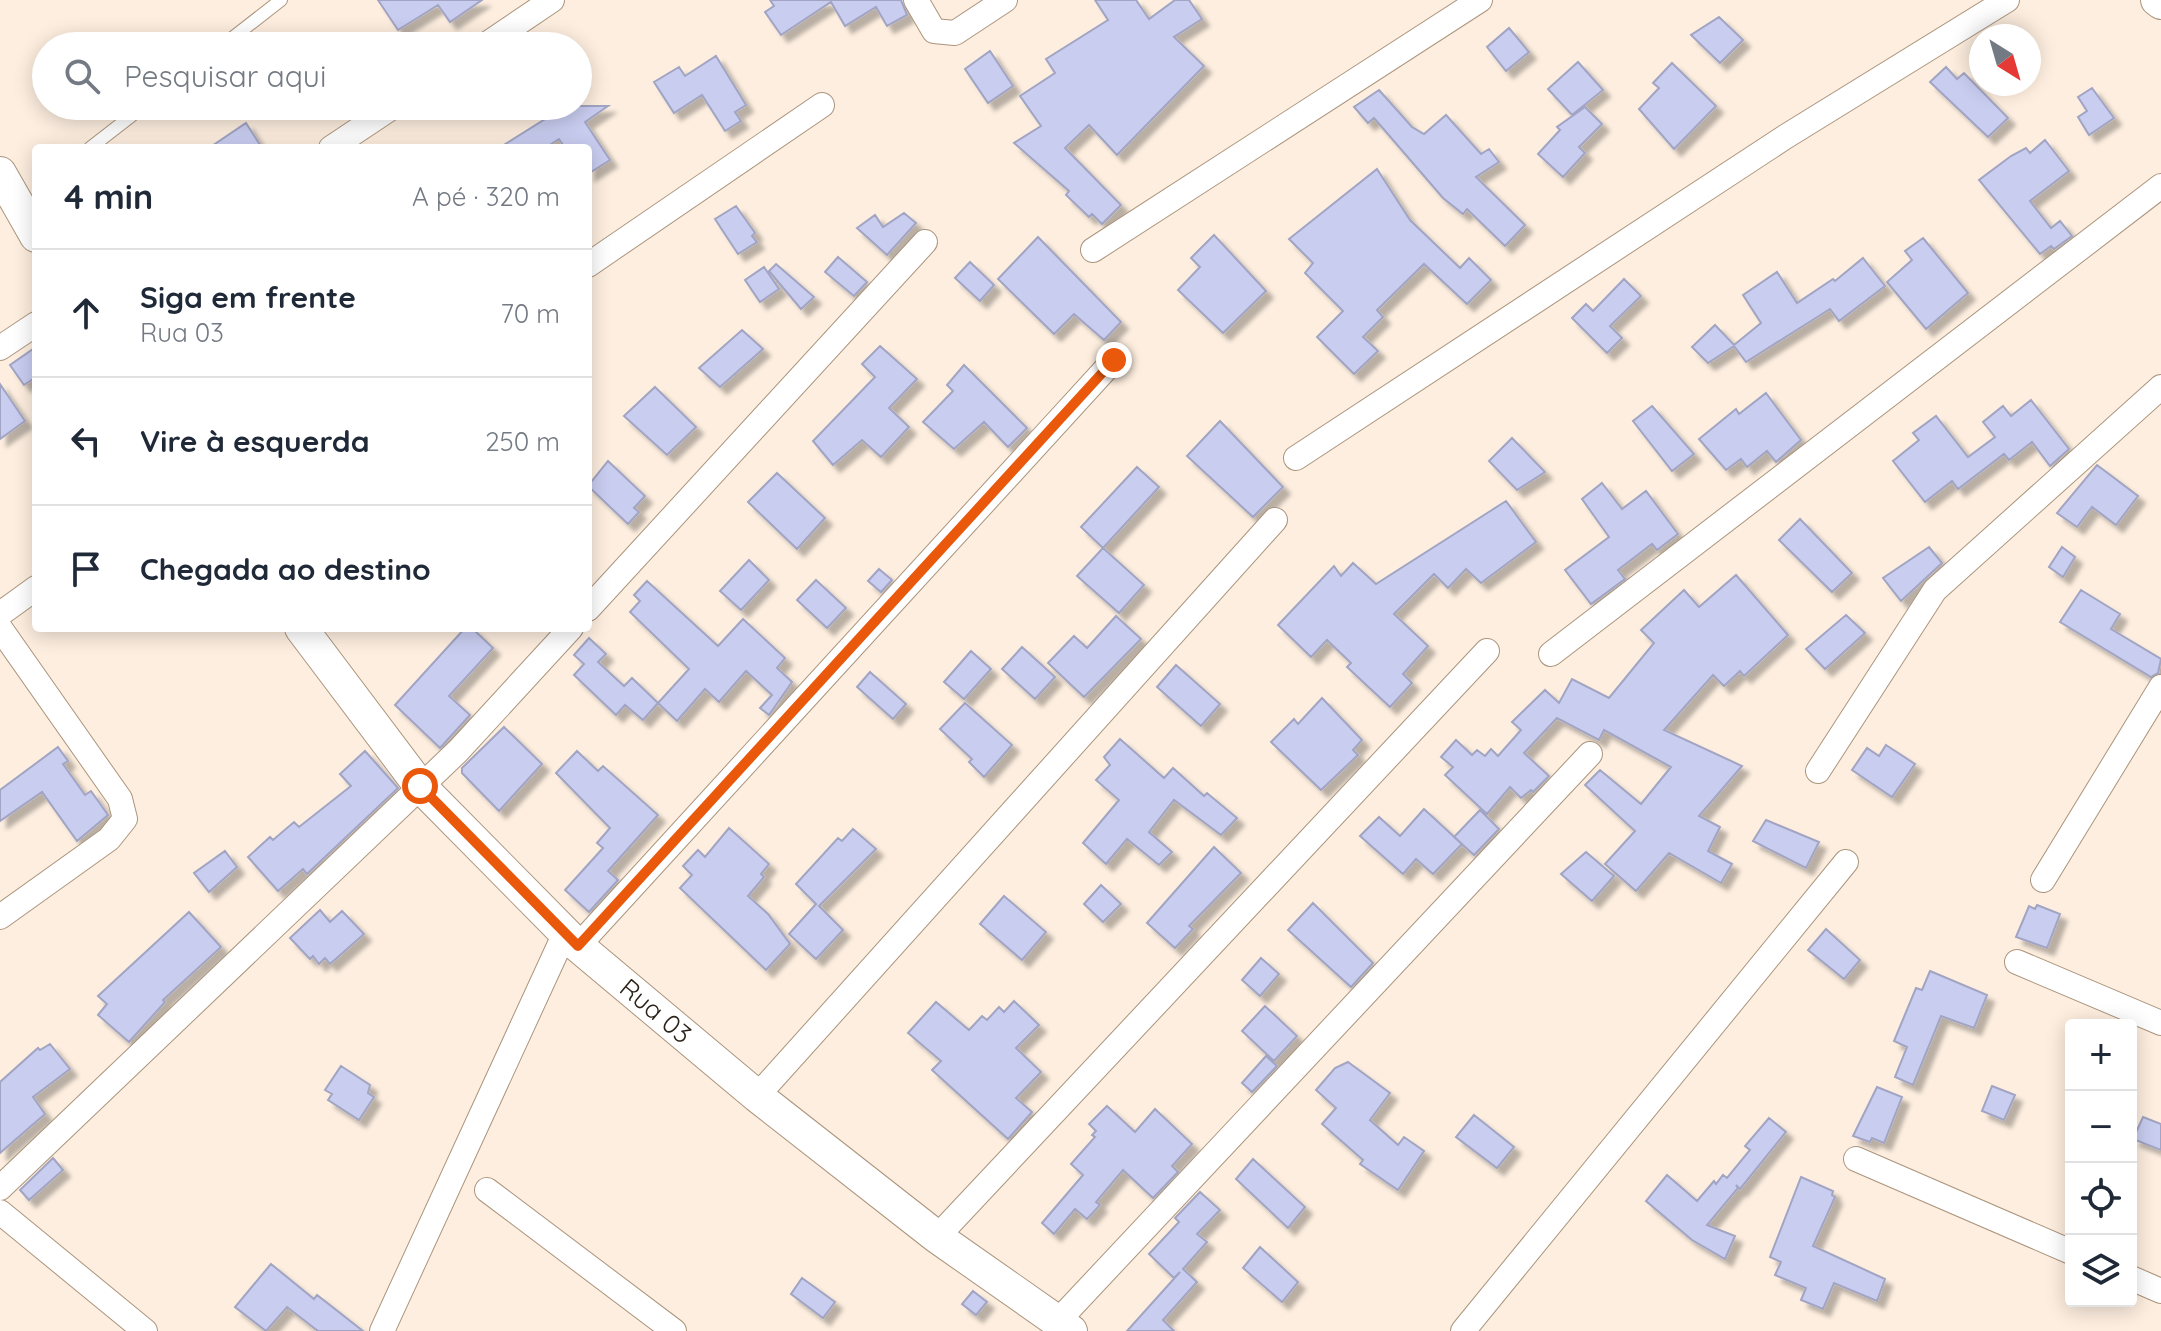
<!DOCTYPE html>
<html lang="pt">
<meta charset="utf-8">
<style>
:root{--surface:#fff;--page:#f2f2f3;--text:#1f2937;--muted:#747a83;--line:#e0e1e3}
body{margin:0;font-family:Quicksand,sans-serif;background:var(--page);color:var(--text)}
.controls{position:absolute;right:24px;bottom:24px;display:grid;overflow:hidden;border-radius:8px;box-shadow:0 4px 20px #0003}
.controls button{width:72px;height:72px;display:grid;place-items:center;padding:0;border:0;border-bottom:2px solid var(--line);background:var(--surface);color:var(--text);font:40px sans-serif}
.compass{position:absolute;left:1969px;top:24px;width:72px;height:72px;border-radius:50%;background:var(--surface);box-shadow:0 4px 20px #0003;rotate:143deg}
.stop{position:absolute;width:24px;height:24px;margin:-18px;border:6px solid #ea580c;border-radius:50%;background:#fff}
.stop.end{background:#ea580c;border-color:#fff;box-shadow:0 2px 8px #0008}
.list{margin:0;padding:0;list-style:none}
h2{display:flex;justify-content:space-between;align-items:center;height:104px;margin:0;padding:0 32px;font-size:34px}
h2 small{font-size:26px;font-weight:400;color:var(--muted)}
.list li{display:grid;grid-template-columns:52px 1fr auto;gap:24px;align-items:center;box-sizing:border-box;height:128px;padding:0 32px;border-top:2px solid var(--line)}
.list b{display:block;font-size:30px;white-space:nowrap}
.list p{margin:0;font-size:26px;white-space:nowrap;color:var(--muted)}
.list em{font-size:26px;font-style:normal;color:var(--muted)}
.icon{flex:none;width:44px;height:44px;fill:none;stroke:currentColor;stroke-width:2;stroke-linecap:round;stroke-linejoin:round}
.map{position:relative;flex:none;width:2161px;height:1331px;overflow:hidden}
.search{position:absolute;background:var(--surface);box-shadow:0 4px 20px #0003;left:32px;top:32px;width:560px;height:88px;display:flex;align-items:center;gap:20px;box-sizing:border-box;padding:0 28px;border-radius:44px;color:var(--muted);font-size:30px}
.panel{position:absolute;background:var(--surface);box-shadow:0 4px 20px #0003;left:32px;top:144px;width:560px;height:488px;border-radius:8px}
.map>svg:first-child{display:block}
.building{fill:#c9cdf0;stroke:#a1a4c2;stroke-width:2;filter:url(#shadow)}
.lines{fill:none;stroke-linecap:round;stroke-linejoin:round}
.lane-casing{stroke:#ab957d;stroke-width:14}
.street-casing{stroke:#ab957d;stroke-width:26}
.secondary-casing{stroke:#ab957d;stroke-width:34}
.lane{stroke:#fff;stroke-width:12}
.street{stroke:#fff;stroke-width:24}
.secondary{stroke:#fff;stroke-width:32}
.route{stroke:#ea580c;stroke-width:10}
.labels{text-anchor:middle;stroke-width:6;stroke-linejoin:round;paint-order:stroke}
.street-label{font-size:26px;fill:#2b2219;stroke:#fefefe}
</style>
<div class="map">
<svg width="2161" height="1331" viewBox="0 0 2161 1331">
<defs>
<filter id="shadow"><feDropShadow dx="7" dy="7" stdDeviation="2" flood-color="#0004"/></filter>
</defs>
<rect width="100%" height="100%" fill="#fdeedf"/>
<path class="building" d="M378,0H482L450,22L438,5L398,30Z
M770,0H901L907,15L887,26L876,7L845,26L831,2L781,35L765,12L774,6Z
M1095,0H1136L1149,19L1175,0H1189L1202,19L1174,37L1204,66L1117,155L1089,125L1065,148L1121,205L1102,224L1092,214L1089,217L1066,195L1069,191L1014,143L1041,126L1020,96L1055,73L1046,59L1108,20Z
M1719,17L1743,40L1720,63L1691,35Z
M1509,28L1529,52L1506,71L1487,47Z
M990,51L1013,86L988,103L965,69Z
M716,56L746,105L735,112L741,121L725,131L702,95L674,113L654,82L679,67L685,76Z
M1578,62L1603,90L1572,115L1548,89Z
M1672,63L1716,106L1674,149L1639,109L1659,88L1653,83Z
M1946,67L1957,79L1964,73L2008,118L1988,137L1930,82Z
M2092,88L2114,118L2089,135L2078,117L2087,111L2078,97Z
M1379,90L1412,127L1424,134L1446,115L1481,154L1489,149L1499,162L1476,177L1525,225L1505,246L1467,209L1463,214L1443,198L1374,118L1368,123L1354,107Z
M566,106H608L585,122L610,160L588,174V148H565L559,139L545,148H499Z
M1585,107L1602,124L1579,147L1585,153L1563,177L1538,154L1560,130L1557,127Z
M246,123L262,148H209Z
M2045,140L2069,171L2030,201L2051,228L2060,221L2072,236L2054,249L2051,246L2040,254L1979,180L2011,156L2026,148L2030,153Z
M1377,169L1410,220L1460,268L1469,258L1491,280L1467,304L1424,264L1377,310L1383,317L1363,337L1378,351L1354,374L1317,337L1343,311L1305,273L1313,263L1289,239Z
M736,206L755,233L752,236L757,242L738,254L715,219Z
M904,213L916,223L887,255L857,228L875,215L883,227Z
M1214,235L1266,291L1223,333L1178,290L1200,267L1191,258Z
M1038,237L1121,322L1104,340L1074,314L1054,334L998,279Z
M1923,238L1968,293L1926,329L1887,282L1912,260L1905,251Z
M838,257L867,282L854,296L825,272Z
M1863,258L1885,286L1839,321L1830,309L1746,362L1734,346L1708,363L1692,347L1715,325L1734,345L1761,323L1743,295L1777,272L1797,303L1833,279L1835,281Z
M970,262L994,285L980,301L955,278Z
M776,264L814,297L801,309L769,271Z
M764,267L779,289L760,302L745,280Z
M1624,279L1641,296L1610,326L1622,338L1607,353L1572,318L1586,304L1593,311Z
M742,330L763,349L720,387L699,368Z
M880,346L917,379L889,408L909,427L881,457L862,440L833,465L813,441L875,377L862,364Z
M36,347V377L24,385L10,365Z
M964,365L1027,428L1008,447L984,422L954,449L923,422L953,391L947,385Z
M0,384L25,421L0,439Z
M655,387L696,427L667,455L624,416Z
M1766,393L1801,440L1776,462L1767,451L1747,467L1741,459L1726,470L1699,439L1736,409L1739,414Z
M2031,400L2069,449L2050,466L2032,442L2009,460L2004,454L1958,489L1952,481L1925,502L1893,461L1919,440L1913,433L1936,416L1968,457L1995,437L1983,422L2003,406L2011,416Z
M1652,406L1694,454L1672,471L1633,421Z
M1220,421L1283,487L1253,517L1187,456Z
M1512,438L1545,472L1517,490L1489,461Z
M608,461L645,496L634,508L639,512L628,524L588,486Z
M2097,465L2138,496L2116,525L2092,507L2077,527L2057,513Z
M1137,467L1159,487L1103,548L1144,585L1119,613L1077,576L1103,548L1081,527Z
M777,473L825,518L797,549L748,502Z
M1602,483L1622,509L1646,491L1678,534L1657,550L1652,544L1618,570L1625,579L1591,604L1565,570L1609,537L1582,499Z
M1506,501L1536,542L1481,583L1466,569L1448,588L1434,574L1394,614L1428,646L1403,674L1412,683L1390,707L1347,667L1351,663L1327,640L1311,657L1278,625L1334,566L1341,576L1353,563L1376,584Z
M1800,519L1852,573L1832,592L1779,540Z
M1929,547L1942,563L1901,601L1883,578Z
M2062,547L2075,557L2063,577L2049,567Z
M749,560L769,580L741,610L720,591Z
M879,569L892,580L881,592L868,581Z
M1736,575L1788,635L1744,676L1740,671L1724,686L1713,675L1664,730L1742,766L1699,816L1720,827L1708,851L1732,864L1721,883L1669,853L1636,891L1605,864L1635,831L1585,785L1600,770L1641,804L1671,767L1604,730L1599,740L1557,718L1524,753L1549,776L1533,792L1531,790L1521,798L1510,787L1487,814L1445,775L1453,767L1441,757L1456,740L1472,755L1477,750L1485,756L1491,749L1498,756L1521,730L1512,722L1545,690L1559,703L1572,679L1609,698L1654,643L1641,630L1655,617L1684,590L1699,607Z
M816,580L846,608L827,628L797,600Z
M647,581L718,646L743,619L785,658L777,668L792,682L769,715L760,708L772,695L746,671L719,702L705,689L677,721L658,703L689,669L630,612L640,601L634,595Z
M2081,590L2120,614L2111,629L2161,659L2158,673L2151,677L2060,622Z
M1846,615L1865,633L1825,669L1806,649Z
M1116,616L1141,639L1084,697L1048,663L1074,636L1087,648Z
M465,628H472L493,648L449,696L470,715L440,748L395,705Z
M589,638L606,654L598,662L624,686L632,678L658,703L643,720L625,705L616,715L574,675L584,664L574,655Z
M1022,647L1055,677L1035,699L1002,669Z
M971,651L991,669L964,699L944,682Z
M1176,665L1220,704L1201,726L1157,687Z
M870,672L906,704L893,719L857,687Z
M1322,698L1362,740L1353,750L1358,755L1321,790L1271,742L1294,719L1298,724Z
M965,703L1012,745L984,777L969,762L972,759L940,729Z
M504,727L542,764L499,811L462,773V768Z
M1120,739L1164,778L1173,768L1204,796L1207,793L1237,818L1221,835L1174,800L1149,832L1172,852L1159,865L1127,839L1106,864L1083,843L1119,800L1096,780L1110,765L1104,757Z
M1886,745L1915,764L1892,797L1852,770L1867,748L1879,756Z
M58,747L68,761L63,764L85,795L91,791L108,815L77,841L42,792L0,821V790Z
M365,751L398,788L307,874L303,869L278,891L248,857L270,837L273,840L294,822L299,827L351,786L340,774Z
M577,751L598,771L603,766L658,815L608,871L618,880L589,912L565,890L603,848L597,843L610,828L556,773Z
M1424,809L1462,844L1433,874L1416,859L1403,874L1360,836L1379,817L1400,836Z
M1480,810L1499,829L1474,855L1454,837Z
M1766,820L1819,842L1806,868L1753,841Z
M729,828L769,864L761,874L764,877L748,896L768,914L790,944L766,970L680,888L692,875L683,866L698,850L705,857Z
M853,829L876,849L819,906L843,930L816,959L789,934L816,904L796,884L838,838L842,841Z
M1214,847L1241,873L1189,926L1193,929L1175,948L1147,923Z
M225,851L237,867L209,892L194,873Z
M1586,852L1614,876L1592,901L1561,874Z
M1101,885L1121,904L1103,922L1084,904Z
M1004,896L1046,932L1022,960L980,924Z
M1313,903L1373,963L1351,987L1288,930Z
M2037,905L2060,914L2047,948L2016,937L2029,906L2035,909Z
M320,910L330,922L342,911L364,934L330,964L325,958L319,964L313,956L310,959L290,938Z
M189,912L221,947L163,1000L165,1002L129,1042L98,1015L107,1004L98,996Z
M1826,929L1860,960L1844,979L1808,950Z
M1261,958L1279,974L1260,996L1242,980Z
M1930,971L1987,995L1974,1028L1941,1016L1913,1085L1895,1077L1907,1047L1894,1041L1916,988L1922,990Z
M1014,1001L1039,1025L1016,1048L1041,1072L1016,1098L1032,1112L1008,1139L932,1070L941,1061L908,1033L936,1002L969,1030L982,1016L987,1020L999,1007L1004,1012Z
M1265,1006L1297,1036L1274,1061L1242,1031Z
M50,1044L70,1069L33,1097L45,1114L0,1153V1082L38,1048L40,1050Z
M1266,1056L1277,1066L1252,1092L1242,1083Z
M1348,1062L1390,1093L1370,1120L1398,1145L1404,1137L1424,1151L1398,1190L1360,1164L1363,1160L1322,1124L1336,1108L1316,1090L1335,1068Z
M341,1066L370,1085L368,1093L374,1097L359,1120L328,1100L332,1094L325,1090Z
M1992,1086L2015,1095L2004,1120L1982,1111Z
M1877,1087L1902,1097L1884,1143L1872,1138L1870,1142L1853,1136Z
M1107,1106L1135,1132L1155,1109L1192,1144L1172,1166L1178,1172L1153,1198L1123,1170L1096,1202L1100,1205L1087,1219L1075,1209L1054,1234L1042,1223L1083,1175L1071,1164L1095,1137L1092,1135L1096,1131L1089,1124Z
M1474,1115L1514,1147L1497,1168L1456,1137Z
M2143,1117L2161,1124V1150L2133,1139Z
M1769,1118L1786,1132L1740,1189L1736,1185L1738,1188L1707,1225L1735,1236L1725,1259L1692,1240L1646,1201L1667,1175L1697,1201L1714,1181L1716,1184L1723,1175L1727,1178L1750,1150L1745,1146Z
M53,1158L63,1170L29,1200L20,1190Z
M1253,1159L1305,1207L1288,1228L1236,1179Z
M1801,1177L1833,1191L1832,1195L1835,1197L1813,1246L1885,1279L1877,1301L1834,1283L1823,1309L1801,1300L1806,1288L1775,1275L1781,1262L1770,1257Z
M1200,1192L1220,1210L1197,1234L1207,1242L1183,1269L1197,1282L1163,1320L1174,1331H1127L1180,1272L1174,1278L1149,1254L1179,1222L1175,1218Z
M1260,1247L1298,1282L1282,1302L1243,1268Z
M271,1264L314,1299L317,1295L363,1331H318L287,1307L266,1331L235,1307Z
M802,1278L835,1302L823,1318L791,1294Z
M973,1291L987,1302L976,1315L962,1304Z"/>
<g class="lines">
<defs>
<path id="lane" d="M222,46L281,0
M90,148L144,106"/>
<path id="street" d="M916,0L934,31L955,33L1005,0
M484,46L552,0
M331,148L394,106
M1093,250L1480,0
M588,265L822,105
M0,348L36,324
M1296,458L1785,137L2007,0
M588,609L925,242
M0,614L36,588
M0,628L120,799L125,819L109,839L0,917
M1551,654L2161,186
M1818,771L1935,590L2161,387
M2043,880L2161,687
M578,946L1114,360
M2017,962L2161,1023
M757,1096L1275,520
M1856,1159L2071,1252
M0,1188L458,751L571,628
M487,1190L674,1331
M0,1212L145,1331
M937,1237L1487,651
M2131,1278L2161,1291
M1057,1322L1590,754
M382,1331L565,933
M1463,1331L1846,862"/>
<g id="secondary">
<path d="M2157,0L2161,3"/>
<path d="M0,173L36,236"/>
<path id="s1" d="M301,628L420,786L578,946L757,1096L937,1237L1071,1331"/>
</g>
</defs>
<use href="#lane" class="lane-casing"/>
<use href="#street" class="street-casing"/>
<use href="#secondary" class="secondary-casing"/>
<use href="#lane" class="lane"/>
<use href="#street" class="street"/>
<use href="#secondary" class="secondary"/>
</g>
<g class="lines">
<path class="route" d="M420,786L578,946L1114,360"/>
</g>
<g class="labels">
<g class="street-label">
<text dy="9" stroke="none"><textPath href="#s1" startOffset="524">Rua 03</textPath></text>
</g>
</g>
</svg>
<div class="controls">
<button>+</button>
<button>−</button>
<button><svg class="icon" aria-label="locate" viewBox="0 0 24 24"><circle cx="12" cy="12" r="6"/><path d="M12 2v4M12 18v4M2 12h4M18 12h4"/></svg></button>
<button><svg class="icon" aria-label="layers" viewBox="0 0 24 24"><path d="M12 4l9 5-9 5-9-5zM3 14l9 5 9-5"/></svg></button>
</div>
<svg class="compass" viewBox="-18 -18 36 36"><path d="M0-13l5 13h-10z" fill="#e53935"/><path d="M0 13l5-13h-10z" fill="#747a83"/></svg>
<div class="stop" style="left:420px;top:786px"></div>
<div class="stop end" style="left:1114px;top:360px"></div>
<div class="search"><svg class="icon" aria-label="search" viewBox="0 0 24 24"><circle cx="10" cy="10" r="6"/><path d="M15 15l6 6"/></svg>Pesquisar aqui</div>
<section class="panel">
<h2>4 min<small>A pé · 320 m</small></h2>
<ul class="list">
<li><svg class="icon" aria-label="ahead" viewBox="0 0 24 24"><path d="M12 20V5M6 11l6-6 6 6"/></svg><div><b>Siga em frente</b><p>Rua 03</p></div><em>70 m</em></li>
<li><svg class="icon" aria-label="left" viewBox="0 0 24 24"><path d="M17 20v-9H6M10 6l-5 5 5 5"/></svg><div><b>Vire à esquerda</b></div><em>250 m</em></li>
<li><svg class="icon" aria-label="arrive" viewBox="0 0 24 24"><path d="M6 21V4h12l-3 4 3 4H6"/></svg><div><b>Chegada ao destino</b></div></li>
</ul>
</section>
</div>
